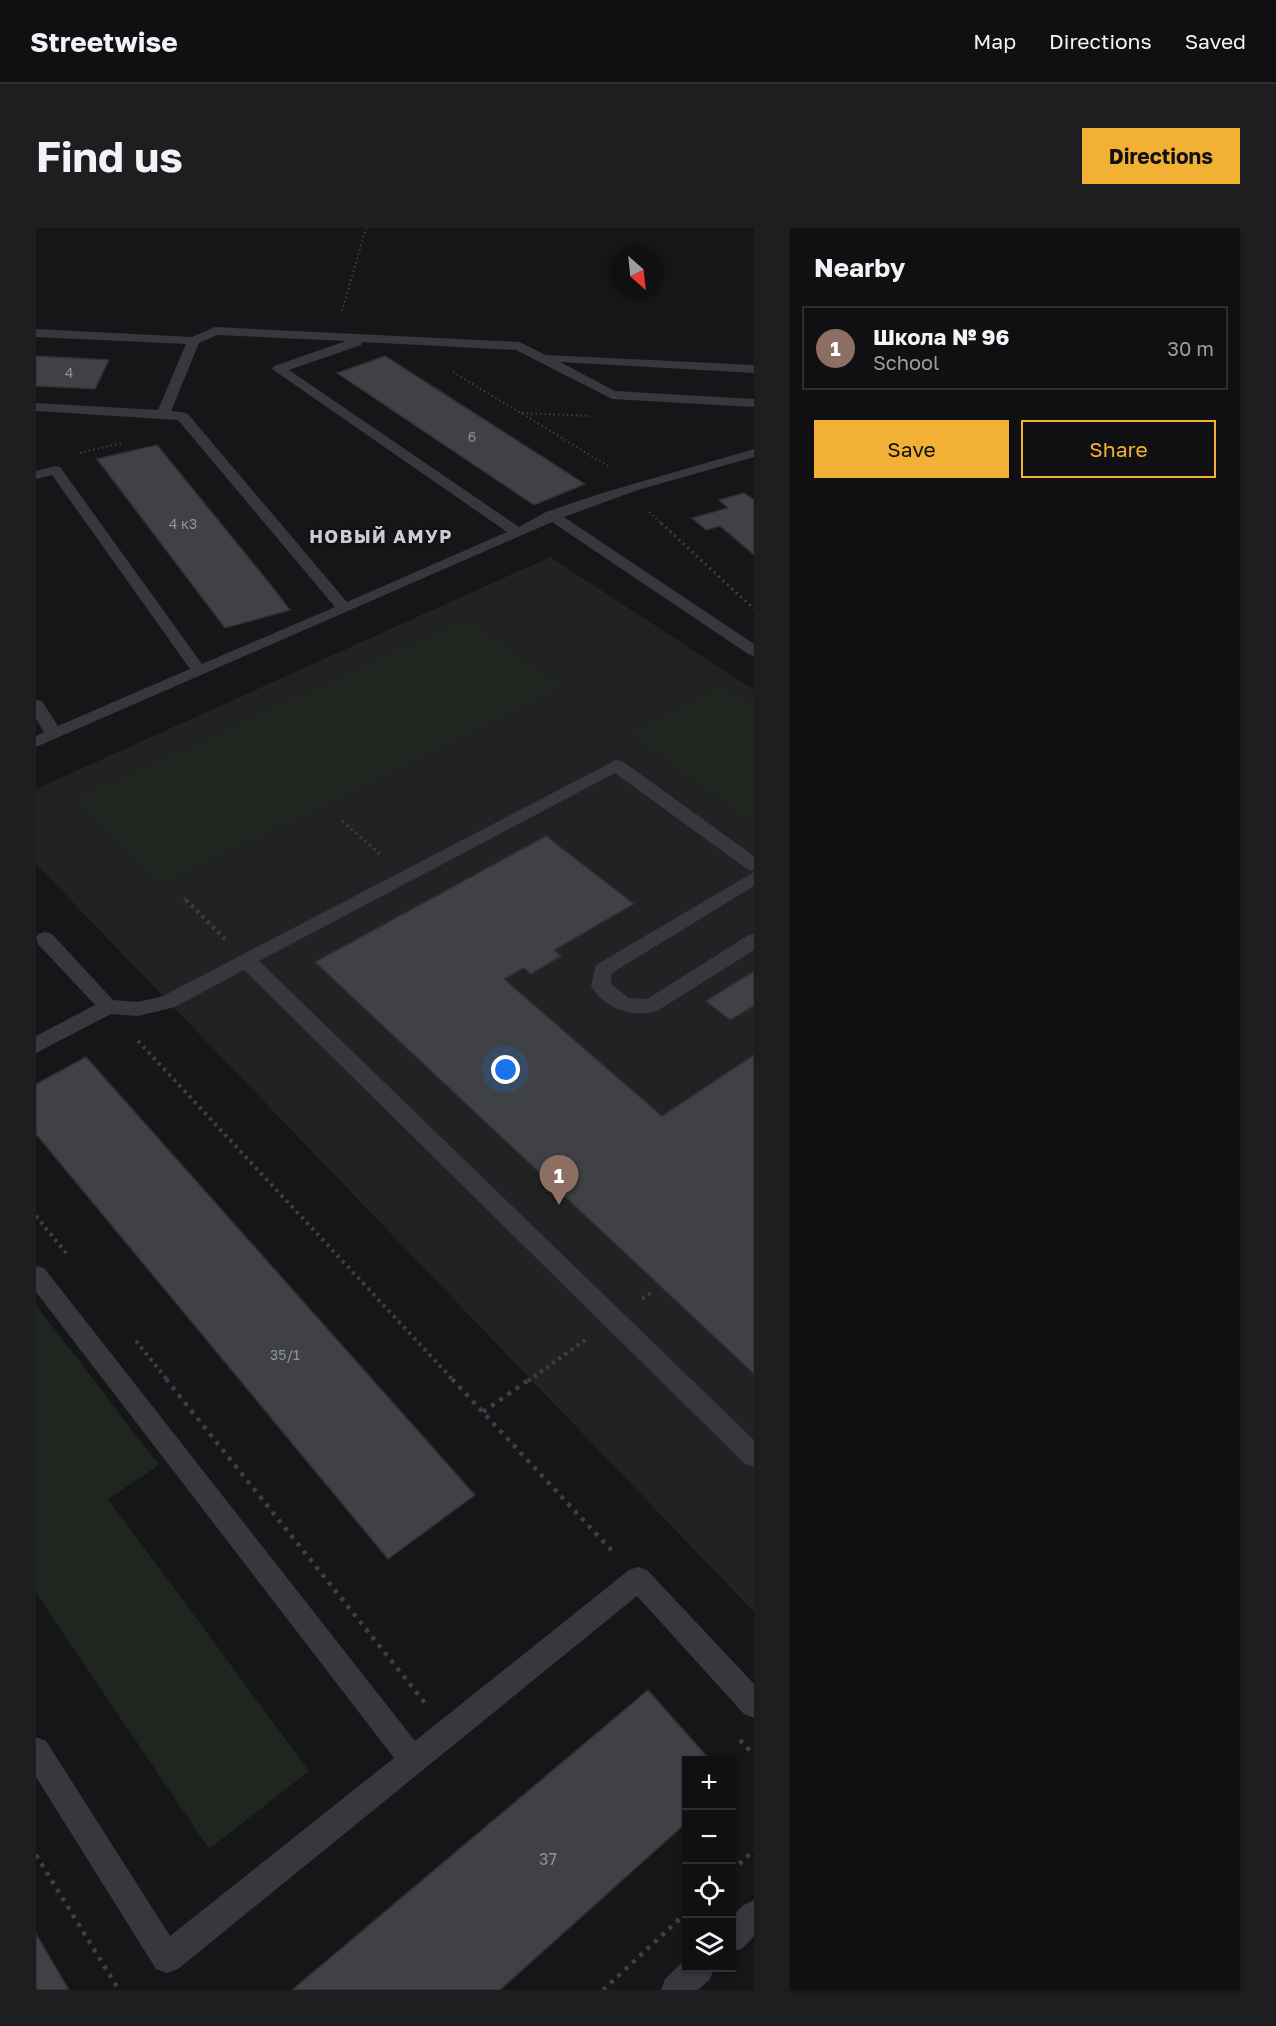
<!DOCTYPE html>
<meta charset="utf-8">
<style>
:root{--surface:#101012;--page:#1e1e20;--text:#f1f3f6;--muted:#9c9d9f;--line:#303032;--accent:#f2b134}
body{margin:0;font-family:"Golos Text",sans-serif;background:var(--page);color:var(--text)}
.controls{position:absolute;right:18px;bottom:18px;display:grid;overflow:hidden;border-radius:0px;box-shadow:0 2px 4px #0004}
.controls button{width:54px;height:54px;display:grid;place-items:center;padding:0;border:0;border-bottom:2px solid var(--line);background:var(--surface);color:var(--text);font:30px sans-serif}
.compass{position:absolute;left:574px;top:18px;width:54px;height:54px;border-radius:50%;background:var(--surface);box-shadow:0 2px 4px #0004;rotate:153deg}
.you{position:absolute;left:470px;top:842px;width:21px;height:21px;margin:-15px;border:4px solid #fff;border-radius:50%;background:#1a73e8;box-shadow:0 0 0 9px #1a73e833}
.badge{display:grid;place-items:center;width:39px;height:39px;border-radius:50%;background:var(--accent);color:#fff;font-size:20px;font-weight:700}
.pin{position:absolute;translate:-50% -50px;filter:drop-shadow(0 2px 3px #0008)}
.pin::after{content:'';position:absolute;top:32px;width:21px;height:18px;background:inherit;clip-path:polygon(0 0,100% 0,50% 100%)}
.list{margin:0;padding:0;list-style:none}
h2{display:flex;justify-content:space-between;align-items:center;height:78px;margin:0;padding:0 24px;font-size:26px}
h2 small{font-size:20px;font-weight:400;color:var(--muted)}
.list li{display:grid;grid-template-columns:39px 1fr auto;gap:18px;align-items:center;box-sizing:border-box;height:84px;margin:0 12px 12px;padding:0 12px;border:2px solid var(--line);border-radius:0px}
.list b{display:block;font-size:22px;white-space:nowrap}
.list p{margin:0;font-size:20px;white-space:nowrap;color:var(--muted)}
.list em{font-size:20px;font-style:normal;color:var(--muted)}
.actions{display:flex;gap:12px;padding:18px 24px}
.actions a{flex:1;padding:14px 0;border:2px solid var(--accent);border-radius:0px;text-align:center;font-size:21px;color:var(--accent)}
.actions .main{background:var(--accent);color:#111}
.icon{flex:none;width:33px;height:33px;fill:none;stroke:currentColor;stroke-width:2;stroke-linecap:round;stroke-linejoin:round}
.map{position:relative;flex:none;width:718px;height:1762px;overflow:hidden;border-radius:0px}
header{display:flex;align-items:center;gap:36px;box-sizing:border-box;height:84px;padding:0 30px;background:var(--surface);border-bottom:2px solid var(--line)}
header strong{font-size:28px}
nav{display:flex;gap:33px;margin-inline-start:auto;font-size:21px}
.intro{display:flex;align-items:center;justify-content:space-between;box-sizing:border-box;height:144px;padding:0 36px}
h1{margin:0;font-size:42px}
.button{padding:15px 27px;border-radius:0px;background:var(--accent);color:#111;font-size:21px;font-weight:700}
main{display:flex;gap:36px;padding:0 36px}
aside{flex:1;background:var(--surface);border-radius:0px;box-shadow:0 2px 4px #0004}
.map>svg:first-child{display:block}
.built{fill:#222225}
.green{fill:#1e261f}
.building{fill:#404145;stroke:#303034;stroke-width:1.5}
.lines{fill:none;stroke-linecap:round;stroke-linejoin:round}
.path-far3{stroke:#3d3f44;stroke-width:2;stroke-dasharray:1.5 3;stroke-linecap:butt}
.path-far2{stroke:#3d3f44;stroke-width:3;stroke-dasharray:2 4;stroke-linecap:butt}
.path-far1{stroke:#3d3f44;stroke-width:4;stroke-dasharray:3 4.5;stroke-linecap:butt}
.path{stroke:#3d3f44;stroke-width:4.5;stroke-dasharray:4 6;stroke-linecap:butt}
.lane{fill:#37383d;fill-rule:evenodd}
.labels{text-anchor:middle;stroke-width:4.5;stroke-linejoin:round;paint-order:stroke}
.number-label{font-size:14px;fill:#8e929b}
.near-number-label{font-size:16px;fill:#8e929b}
.far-district-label{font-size:18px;font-weight:bold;letter-spacing:1.5px;fill:#c9ccd4;stroke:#111113}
</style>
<header>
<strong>Streetwise</strong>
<nav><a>Map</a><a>Directions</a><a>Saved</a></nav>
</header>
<div class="intro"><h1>Find us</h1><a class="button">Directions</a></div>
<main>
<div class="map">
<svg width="718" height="1762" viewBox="0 0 718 1762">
<rect width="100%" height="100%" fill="#161618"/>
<path class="built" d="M514,329L718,462V1384L0,636V561Z"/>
<path class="green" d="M431,392L525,459L126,656L40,571Z
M684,459L718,481V594L594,506Z
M0,1077L123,1237L72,1271L273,1543L173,1621L0,1365Z"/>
<path class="building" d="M0,128L73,132L59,161L0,158Z
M349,128L549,256L498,277L301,145Z
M121,217L235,357L254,382L189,400L61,231Z
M708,265L718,272V327L684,298L670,302L656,290L692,280L683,272Z
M510,608L598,676L518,722L525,728L495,746L488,740L468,751L626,888L718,827V1146L279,734Z
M718,743V778L694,792L670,773Z
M50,829L439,1267L352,1331L0,906V856Z
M612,1462L674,1532H650V1595L464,1762H256Z
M0,1706L33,1762H0Z"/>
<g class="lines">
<path class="path-far3" d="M306,83L330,0
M417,144L572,238
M486,185L554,188
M44,225L86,215
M613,284L627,297"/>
<path class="path-far2" d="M625,295L718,381
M306,593L346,628
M148,670L151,673"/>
<path class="path-far1" d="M150,672L189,711
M102,813L418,1153
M0,988L30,1025
M606,1071L617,1063
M100,1113L132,1153
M492,1153L549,1112"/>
<path class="path" d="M130,1151L389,1475
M416,1151L577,1324
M447,1184L494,1151
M704,1512L718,1527
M0,1627L83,1762
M696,1643L718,1622
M567,1762L650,1685"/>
<path class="lane" d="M179,99L483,114L510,127L718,137V145L524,134L579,163L718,171V179L576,171L480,122L326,114L325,117L253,142L483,299L510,284L563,266L718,221V229L602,262L528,289L718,416V428L712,426L516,294L0,519V508L8,504L0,491V472L6,473L22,498L154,441L16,247L0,251V243L19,238L24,239L166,436L299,379L142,192L0,183V175L122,182L150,116L0,109V101L156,109ZM181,107L310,113L238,138L236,141L471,304L311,374L151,185L135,183L163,115Z
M580,532L586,533L718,628V643L711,641L579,545L223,733L718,1212V1239L709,1236L208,742L139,779L102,788L75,786L0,825V808L59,777L2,716L0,710L2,706L9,704L16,706L77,772L102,774L127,768Z
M718,644V658L576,745L575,756L593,770L611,771L711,708L718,706V722L621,783C597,790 568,781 555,758L560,737Z
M0,1038L8,1040L379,1513L593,1342L602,1339L611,1342L718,1456V1490L708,1486L601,1368L142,1741L131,1745L120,1741L0,1549V1509L10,1513L134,1708L358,1530L0,1064Z
M718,1672V1708L707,1720L696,1724V1688L708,1677Z
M650,1731V1740H678L674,1751L662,1762H625L629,1751Z"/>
</g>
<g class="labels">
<g class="number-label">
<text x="33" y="150">4</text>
<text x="436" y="214">6</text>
<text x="147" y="301">4 к3</text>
<text x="249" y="1132">35/1</text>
</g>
<g class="near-number-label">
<text x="512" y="1637">37</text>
</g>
<g class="far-district-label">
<text x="345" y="315">НОВЫЙ АМУР</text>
</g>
</g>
</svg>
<div class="controls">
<button>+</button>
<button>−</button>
<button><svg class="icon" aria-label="locate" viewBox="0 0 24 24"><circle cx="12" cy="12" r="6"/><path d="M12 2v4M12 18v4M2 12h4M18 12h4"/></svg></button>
<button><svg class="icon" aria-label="layers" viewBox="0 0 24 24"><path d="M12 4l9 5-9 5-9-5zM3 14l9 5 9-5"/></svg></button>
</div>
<svg class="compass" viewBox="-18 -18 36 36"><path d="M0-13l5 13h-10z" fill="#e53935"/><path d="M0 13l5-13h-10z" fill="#9c9d9f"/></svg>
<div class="you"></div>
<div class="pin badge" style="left:523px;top:977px;background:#8d6e63">1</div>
</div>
<aside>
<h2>Nearby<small></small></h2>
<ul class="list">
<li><span class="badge" style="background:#8d6e63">1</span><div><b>Школа № 96</b><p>School</p></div><em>30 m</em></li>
</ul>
<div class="actions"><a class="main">Save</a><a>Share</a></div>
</aside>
</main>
